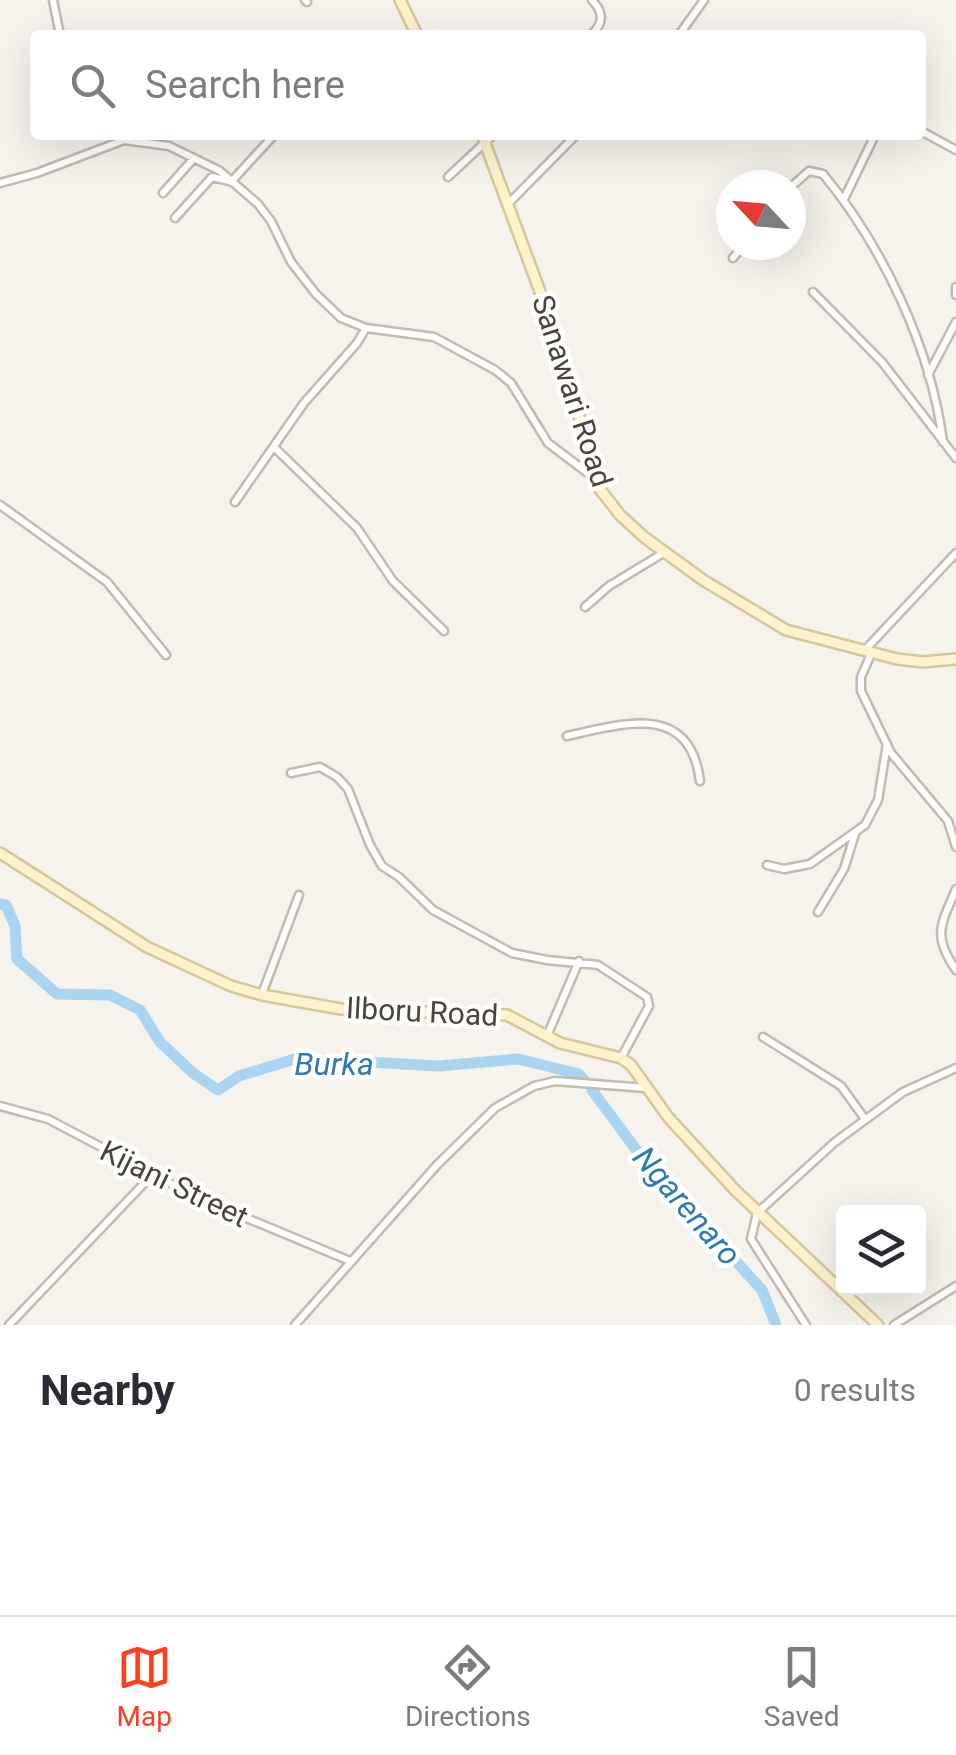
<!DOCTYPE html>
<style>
:root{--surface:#fff;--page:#f7f7f7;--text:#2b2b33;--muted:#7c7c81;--line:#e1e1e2;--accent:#fc3f1d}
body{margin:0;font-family:Roboto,sans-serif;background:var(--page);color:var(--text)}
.controls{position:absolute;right:30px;bottom:30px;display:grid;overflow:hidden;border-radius:10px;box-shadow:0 10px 40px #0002}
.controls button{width:90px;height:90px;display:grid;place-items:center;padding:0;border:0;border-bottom:2px solid var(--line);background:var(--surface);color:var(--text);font:50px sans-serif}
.compass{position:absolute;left:716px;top:170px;width:90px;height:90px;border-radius:50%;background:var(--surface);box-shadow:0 10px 40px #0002;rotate:296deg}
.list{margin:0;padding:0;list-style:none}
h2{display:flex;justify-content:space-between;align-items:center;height:130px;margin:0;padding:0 40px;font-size:42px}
h2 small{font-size:32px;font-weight:400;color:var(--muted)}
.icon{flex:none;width:55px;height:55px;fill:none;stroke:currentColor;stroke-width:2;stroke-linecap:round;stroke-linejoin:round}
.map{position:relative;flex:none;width:956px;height:1325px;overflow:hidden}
.search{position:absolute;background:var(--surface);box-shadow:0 10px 40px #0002;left:30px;right:30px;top:30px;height:110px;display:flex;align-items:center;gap:25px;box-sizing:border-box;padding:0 35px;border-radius:10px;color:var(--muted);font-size:38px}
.sheet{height:290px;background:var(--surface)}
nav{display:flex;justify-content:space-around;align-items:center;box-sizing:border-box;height:140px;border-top:2px solid var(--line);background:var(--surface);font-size:28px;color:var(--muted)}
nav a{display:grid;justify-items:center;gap:5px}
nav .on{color:var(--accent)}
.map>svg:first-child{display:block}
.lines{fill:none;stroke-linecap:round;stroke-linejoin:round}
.river{stroke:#a9d4f2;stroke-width:11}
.street-casing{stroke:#c2bbae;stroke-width:11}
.secondary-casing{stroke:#d6c79b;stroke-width:14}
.street{stroke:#fff;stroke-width:6}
.secondary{stroke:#fff3cd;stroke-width:9}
.labels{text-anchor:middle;stroke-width:9;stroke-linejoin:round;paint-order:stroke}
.street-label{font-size:30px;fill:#4b4439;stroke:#fff}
.water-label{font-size:32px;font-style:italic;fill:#2e7ab2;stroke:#fff}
</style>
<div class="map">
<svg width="956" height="1325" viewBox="0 0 956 1325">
<rect width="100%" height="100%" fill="#f6f3ec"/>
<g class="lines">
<path class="river" d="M0,904L6,905L15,926L17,959L57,994L110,995L140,1010L160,1042L193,1073L218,1090L239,1076L298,1058L439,1066L518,1059L579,1074L585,1081
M592,1090L643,1159L762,1290L776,1325"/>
<defs>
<path id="street" d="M53,0L60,35
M305,0L307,2
M591,35C604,23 604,13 592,0
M679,35L704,0
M921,131L956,150
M448,177L493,135
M231,182L274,135
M0,183L37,173L124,140L169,146L220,171L258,204L271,221L291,262L316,294L341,318L366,328L434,337L495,370L511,383L548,443L593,477
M791,187L809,171L823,174C883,247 931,348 943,442
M163,193L194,158
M844,199L875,135
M509,203L576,135
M175,218L212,177L229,181
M733,258L744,245
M956,287V295
M813,292L882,362L956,458
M928,375L956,322
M275,448L357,528L393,581L444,631
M235,502L304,403L357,343L366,328
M0,505L107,582L166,655
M585,607L609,586L665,552
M864,651L956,553
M871,654L861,677V691L891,753L948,821L956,847
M567,736C622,724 690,701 700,781
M291,773L320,767L337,777L348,789L370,845L382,866L399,877L433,910L512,953L547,960L598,965L647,997L649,1006L621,1058
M767,865L784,869L810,864L865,825L878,800L887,744
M956,889C941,925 932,935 956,970
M818,912L844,869L855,834
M262,994L299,895
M547,1036L579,961
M763,1037L841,1086L865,1119
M0,1106L48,1119L196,1197L350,1261
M9,1325L152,1175
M295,1325L437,1165L495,1108L534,1086L555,1081L646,1088
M806,1325L751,1239L757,1213L835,1142L903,1092L956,1068
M894,1325L956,1286"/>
<path id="secondary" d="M400,0L417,35
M482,135L552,324L575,398L591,468L599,488L620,515L644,537L703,580L786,630L897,659L923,662L956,659
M0,853L147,947L231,986L262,995L341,1009L507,1015L560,1043L621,1058L631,1065L668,1117L735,1190L878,1325"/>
</defs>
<use href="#street" class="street-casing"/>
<use href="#secondary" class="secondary-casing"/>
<use href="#street" class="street"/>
<use href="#secondary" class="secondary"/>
</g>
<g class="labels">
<g class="street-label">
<text transform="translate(572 391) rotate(72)" y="10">Sanawari Road</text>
<text transform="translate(422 1012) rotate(3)" y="10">Ilboru Road</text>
<text transform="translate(174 1184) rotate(26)" y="10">Kijani Street</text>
</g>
<g class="water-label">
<text x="334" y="1075">Burka</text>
<text transform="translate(687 1206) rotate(49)" y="11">Ngarenaro</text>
</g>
</g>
</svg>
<div class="controls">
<button><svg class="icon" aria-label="layers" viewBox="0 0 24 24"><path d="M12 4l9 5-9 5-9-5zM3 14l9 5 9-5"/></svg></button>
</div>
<svg class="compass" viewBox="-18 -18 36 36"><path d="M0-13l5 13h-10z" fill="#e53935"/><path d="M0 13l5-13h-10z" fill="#7c7c81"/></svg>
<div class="search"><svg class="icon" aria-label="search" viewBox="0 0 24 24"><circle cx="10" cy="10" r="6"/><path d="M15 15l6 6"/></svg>Search here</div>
</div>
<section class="sheet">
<h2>Nearby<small>0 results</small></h2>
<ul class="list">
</ul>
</section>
<nav>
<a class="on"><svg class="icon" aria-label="map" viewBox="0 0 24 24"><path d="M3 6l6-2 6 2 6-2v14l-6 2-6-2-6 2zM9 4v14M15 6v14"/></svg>Map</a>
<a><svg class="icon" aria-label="directions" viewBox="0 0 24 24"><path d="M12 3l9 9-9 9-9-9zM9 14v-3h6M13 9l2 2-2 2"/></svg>Directions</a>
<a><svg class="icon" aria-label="saved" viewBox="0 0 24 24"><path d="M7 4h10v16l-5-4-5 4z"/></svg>Saved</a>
</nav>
